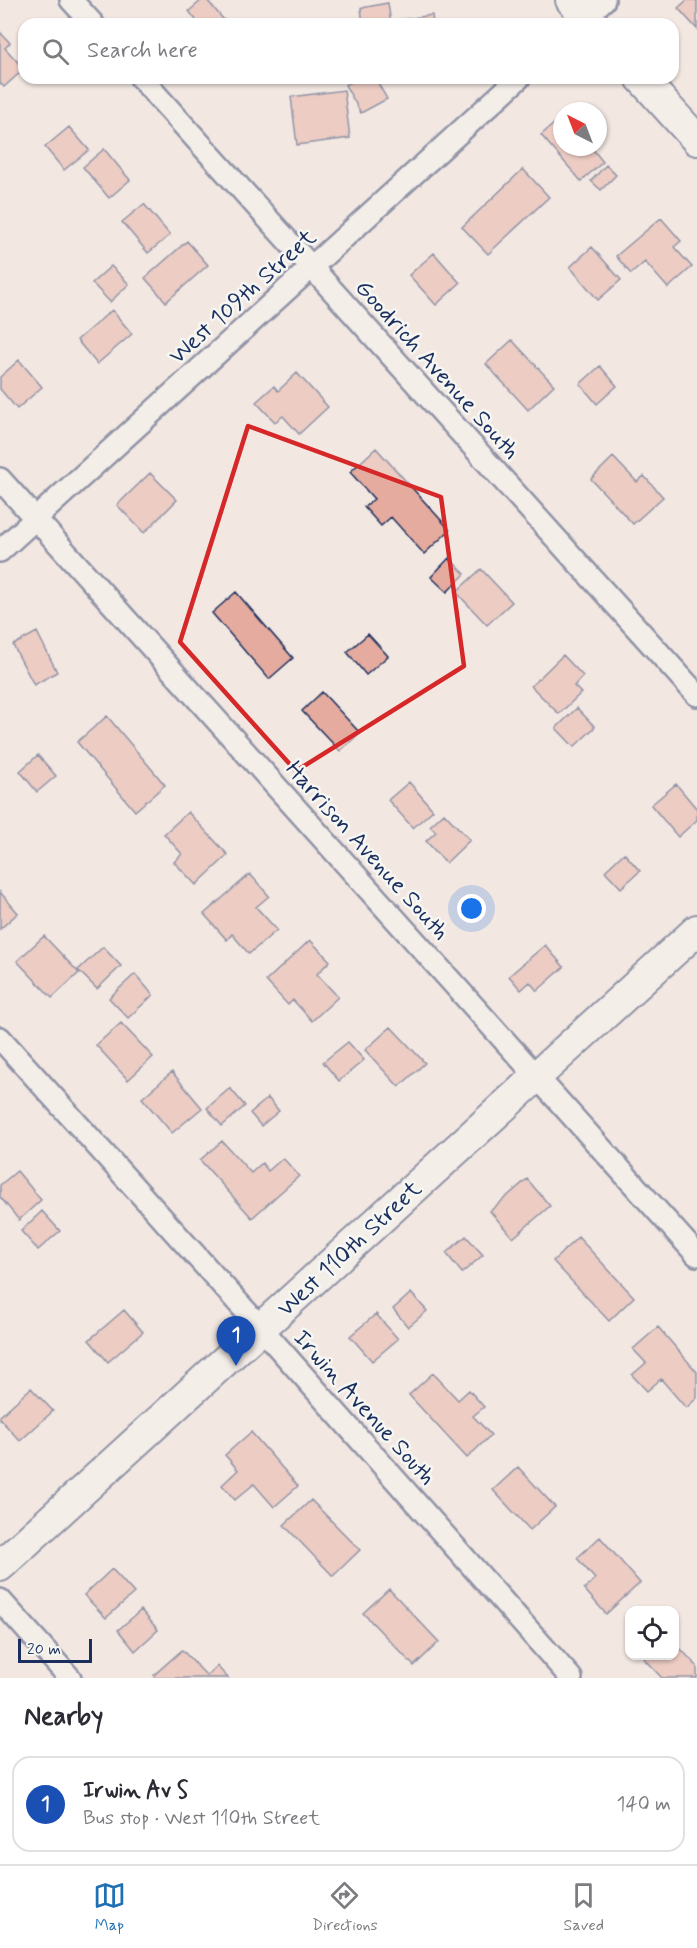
<!DOCTYPE html>
<meta charset="utf-8">
<style>
:root{--surface:#fff;--page:#f7f7f7;--text:#2b2b33;--muted:#7c7c81;--line:#e1e1e2;--accent:#1f6fb2}
body{margin:0;font-family:Mynerve,sans-serif;background:var(--page);color:var(--text)}
.controls{position:absolute;right:18px;bottom:18px;display:grid;overflow:hidden;border-radius:12px;box-shadow:0 2px 4px #0004}
.controls button{width:54px;height:54px;display:grid;place-items:center;padding:0;border:0;border-bottom:2px solid var(--line);background:var(--surface);color:var(--text);font:30px sans-serif}
.compass{position:absolute;left:553px;top:102px;width:54px;height:54px;border-radius:50%;background:var(--surface);box-shadow:0 2px 4px #0004;rotate:318deg}
.scale{position:absolute;left:18px;bottom:15px;width:74px;box-sizing:border-box;padding-left:6px;border:3px solid #1b2f5e;border-top:0;font-size:16px;line-height:21px;white-space:nowrap;color:#1b2f5e;-webkit-text-stroke:4px #f6f6f2;paint-order:stroke}
.you{position:absolute;left:472px;top:909px;width:21px;height:21px;margin:-15px;border:4px solid #fff;border-radius:50%;background:#1a73e8;box-shadow:0 0 0 9px #1a73e833}
.badge{display:grid;place-items:center;width:39px;height:39px;border-radius:50%;background:var(--accent);color:#fff;font-size:20px;font-weight:700}
.pin{position:absolute;translate:-50% -50px;filter:drop-shadow(0 2px 3px #0008)}
.pin::after{content:'';position:absolute;top:32px;width:21px;height:18px;background:inherit;clip-path:polygon(0 0,100% 0,50% 100%)}
.list{margin:0;padding:0;list-style:none}
h2{display:flex;justify-content:space-between;align-items:center;height:78px;margin:0;padding:0 24px;font-size:26px}
h2 small{font-size:20px;font-weight:400;color:var(--muted)}
.list li{display:grid;grid-template-columns:39px 1fr auto;gap:18px;align-items:center;box-sizing:border-box;height:96px;margin:0 12px 12px;padding:0 12px;border:2px solid var(--line);border-radius:18px}
.list b{display:block;font-size:22px;white-space:nowrap}
.list p{margin:0;font-size:20px;white-space:nowrap;color:var(--muted)}
.list em{font-size:20px;font-style:normal;color:var(--muted)}
.icon{flex:none;width:33px;height:33px;fill:none;stroke:currentColor;stroke-width:2;stroke-linecap:round;stroke-linejoin:round}
.map{position:relative;flex:none;width:697px;height:1678px;overflow:hidden}
.search{position:absolute;background:var(--surface);box-shadow:0 2px 4px #0004;left:18px;right:18px;top:18px;height:66px;display:flex;align-items:center;gap:15px;box-sizing:border-box;padding:0 21px;border-radius:18px;color:var(--muted);font-size:22px}
.sheet{height:186px;background:var(--surface)}
nav{display:flex;justify-content:space-around;align-items:center;box-sizing:border-box;height:84px;border-top:2px solid var(--line);background:var(--surface);font-size:16px;color:var(--muted)}
nav a{display:grid;justify-items:center;gap:3px}
nav .on{color:var(--accent)}
.map>svg:first-child{display:block}
.building{fill:#e4ab9e;stroke:#1b2f5e;stroke-width:1.5}
.lines{fill:none;stroke-linecap:round;stroke-linejoin:round}
.street-casing{stroke:#1b2f5e;stroke-width:26}
.secondary-casing{stroke:#1b2f5e;stroke-width:34}
.street{stroke:#f6f6f2;stroke-width:21}
.secondary{stroke:#f6f6f2;stroke-width:30}
.marked{fill:none;stroke:#d62828;stroke-width:4.5;stroke-linejoin:round}
.labels{text-anchor:middle;stroke-width:5;stroke-linejoin:round;paint-order:stroke}
.street-label{font-size:24px;fill:#1b2f5e;stroke:#f6f6f2}
</style>
<div class="map">
<svg width="697" height="1678" viewBox="0 0 697 1678">
<rect width="100%" height="100%" fill="#f2e7e1"/>
<filter id="ink" filterUnits="userSpaceOnUse"><feTurbulence type="fractalNoise" baseFrequency=".0167" numOctaves="2"/><feDisplacementMap in="SourceGraphic" scale="12" xChannelSelector="R" yChannelSelector="G"/><feConvolveMatrix kernelMatrix="1 2 1 2 8 2 1 2 1" color-interpolation-filters="sRGB"/></filter>
<g filter="url(#ink)">
<path class="building" d="M202,0H207L223,19L217,24H199L189,11Z
M687,0H697V29L678,8Z
M388,3L391,24H363L361,8Z
M432,15L433,24H399V20Z
M0,32L10,43L5,48L24,69L4,87L0,83Z
M359,78H375L387,99L361,113L345,85Z
M344,90L350,138L297,145L291,97Z
M562,117V147H591L603,162L581,181L541,135Z
M69,127L89,150L64,170L45,147Z
M104,149L130,180L109,198L83,167Z
M606,165L616,175L601,190L591,181Z
M523,169L549,197L488,254L462,227Z
M144,204L170,235L148,253L122,222Z
M661,218L681,241L674,247L692,267L668,288L645,262L631,274L616,256Z
M187,241L208,265L166,302L145,278Z
M592,247L621,280L598,300L570,267Z
M434,253L460,283L436,305L409,275Z
M111,266L129,284L110,302L92,283Z
M112,310L132,334L97,364L77,340Z
M512,340L554,385L528,410L486,364Z
M19,360L42,387L17,409L0,389V377Z
M600,366L617,386L597,404L580,384Z
M297,373L328,407L299,434L283,416L275,422L256,402L274,386L278,391Z
M376,448L450,530L424,554L391,517L381,526L364,507L374,499L350,472Z
M613,457L637,482L644,476L663,497L633,524L591,479Z
M150,473L177,500L144,533L117,505Z
M449,558L465,574L447,592L431,577Z
M481,569L512,602L487,625L456,592Z
M236,592L293,658L269,679L212,613Z
M37,632L57,672L34,685L13,645Z
M368,634L388,656L366,675L347,652Z
M563,655L583,676L574,686L581,693L559,714L531,686Z
M322,692L360,733L340,751L302,711Z
M577,708L595,727L574,747L556,728Z
M107,716L165,785L135,811L77,742Z
M38,755L56,776L37,792L20,771Z
M409,782L433,810L413,828L388,800Z
M676,784L697,809V820L678,837L651,805Z
M188,812L228,855L196,885L174,862L182,854L164,834Z
M444,813L470,840L446,863L426,841L436,832L430,826Z
M624,853L640,871L621,888L605,871Z
M250,874L269,896L256,907L277,930L249,954L232,934L227,940L204,914Z
M0,892L18,913L0,929Z
M44,936L79,973L52,998L17,961Z
M310,940L330,961L317,974L338,997L312,1021L293,1000L288,1005L266,981Z
M545,945L564,967L537,991L530,982L521,990L509,976Z
M103,947L121,966L97,989L78,970Z
M135,974L153,995L128,1018L109,998Z
M121,1023L153,1057L128,1080L96,1045Z
M391,1027L425,1063L399,1087L365,1050Z
M348,1042L364,1060L339,1081L323,1062Z
M172,1072L202,1108L172,1133L142,1098Z
M230,1088L245,1106L222,1126L207,1108Z
M268,1098L279,1111L261,1126L250,1113Z
M222,1141L251,1173L262,1163L268,1171L283,1158L299,1176L252,1218L200,1160Z
M17,1171L41,1200L19,1220L0,1197V1185Z
M527,1179L550,1206L513,1238L490,1211Z
M42,1211L60,1231L38,1250L21,1231Z
M466,1236L483,1255L462,1273L446,1253Z
M578,1237L634,1297L609,1321L553,1261Z
M411,1293L427,1311L408,1327L393,1309Z
M124,1310L143,1332L108,1362L89,1340Z
M376,1314L398,1339L372,1361L350,1336Z
M658,1327L697,1372V1398L686,1408L661,1379L647,1391L632,1375L646,1363L633,1349Z
M433,1373L458,1400L469,1390L484,1407L473,1416L491,1435L467,1458L409,1395Z
M31,1388L53,1411L20,1441L0,1419V1416Z
M251,1432L298,1486L274,1507L254,1484L235,1500L222,1485L238,1470L225,1455Z
M518,1467L555,1507L530,1530L493,1490Z
M311,1500L360,1550L333,1576L284,1525Z
M600,1537L640,1583L606,1614L584,1589L595,1579L577,1558Z
M112,1569L134,1593L106,1618L84,1595Z
M389,1589L439,1642L414,1666L363,1613Z
M141,1610L158,1630L135,1651L118,1630Z
M674,1642L697,1666V1678H662L644,1659L647,1656H674Z
M182,1650L207,1676L217,1666L228,1678H156L154,1675Z"/>
<g class="lines">
<defs>
<path id="street" d="M71,0L93,24
M577,24L604,0
M141,78L697,695
M0,479L697,1255
M0,551L519,78
M0,1038L261,1328L571,1678
M0,1600L70,1678"/>
<path id="secondary" d="M571,0L593,24
M641,78L697,140
M0,1566L697,930"/>
</defs>
<use href="#street" class="street-casing"/>
<use href="#secondary" class="secondary-casing"/>
<use href="#street" class="street"/>
<use href="#secondary" class="secondary"/>
</g>
</g>
<path d="M0 0H697V1678H0ZM248,426L441,497L464,666L296,771L180,642Z" fill="#f2e7e1" fill-opacity=".55" fill-rule="evenodd"/>
<path class="marked" d="M248,426L441,497L464,666L296,771L180,642Z"/>
<g class="labels">
<g class="street-label">
<text transform="translate(242 296) rotate(-42)" y="8">West 109th Street</text>
<text transform="translate(438 369) rotate(48)" y="8">Goodrich Avenue South</text>
<text transform="translate(368 850) rotate(48)" y="8">Harrison Avenue South</text>
<text transform="translate(349 1248) rotate(-43)" y="8">West 110th Street</text>
<text transform="translate(365 1407) rotate(48)" y="8">Irwin Avenue South</text>
</g>
</g>
</svg>
<div class="controls">
<button><svg class="icon" aria-label="locate" viewBox="0 0 24 24"><circle cx="12" cy="12" r="6"/><path d="M12 2v4M12 18v4M2 12h4M18 12h4"/></svg></button>
</div>
<svg class="compass" viewBox="-18 -18 36 36"><path d="M0-13l5 13h-10z" fill="#e53935"/><path d="M0 13l5-13h-10z" fill="#7c7c81"/></svg>
<div class="scale">20 m</div>
<div class="you"></div>
<div class="pin badge" style="left:236px;top:1366px;background:#1a4fb4">1</div>
<div class="search"><svg class="icon" aria-label="search" viewBox="0 0 24 24"><circle cx="10" cy="10" r="6"/><path d="M15 15l6 6"/></svg>Search here</div>
</div>
<section class="sheet">
<h2>Nearby<small></small></h2>
<ul class="list">
<li><span class="badge" style="background:#1a4fb4">1</span><div><b>Irwin Av S</b><p>Bus stop · West 110th Street</p></div><em>140 m</em></li>
</ul>
</section>
<nav>
<a class="on"><svg class="icon" aria-label="map" viewBox="0 0 24 24"><path d="M3 6l6-2 6 2 6-2v14l-6 2-6-2-6 2zM9 4v14M15 6v14"/></svg>Map</a>
<a><svg class="icon" aria-label="directions" viewBox="0 0 24 24"><path d="M12 3l9 9-9 9-9-9zM9 14v-3h6M13 9l2 2-2 2"/></svg>Directions</a>
<a><svg class="icon" aria-label="saved" viewBox="0 0 24 24"><path d="M7 4h10v16l-5-4-5 4z"/></svg>Saved</a>
</nav>
